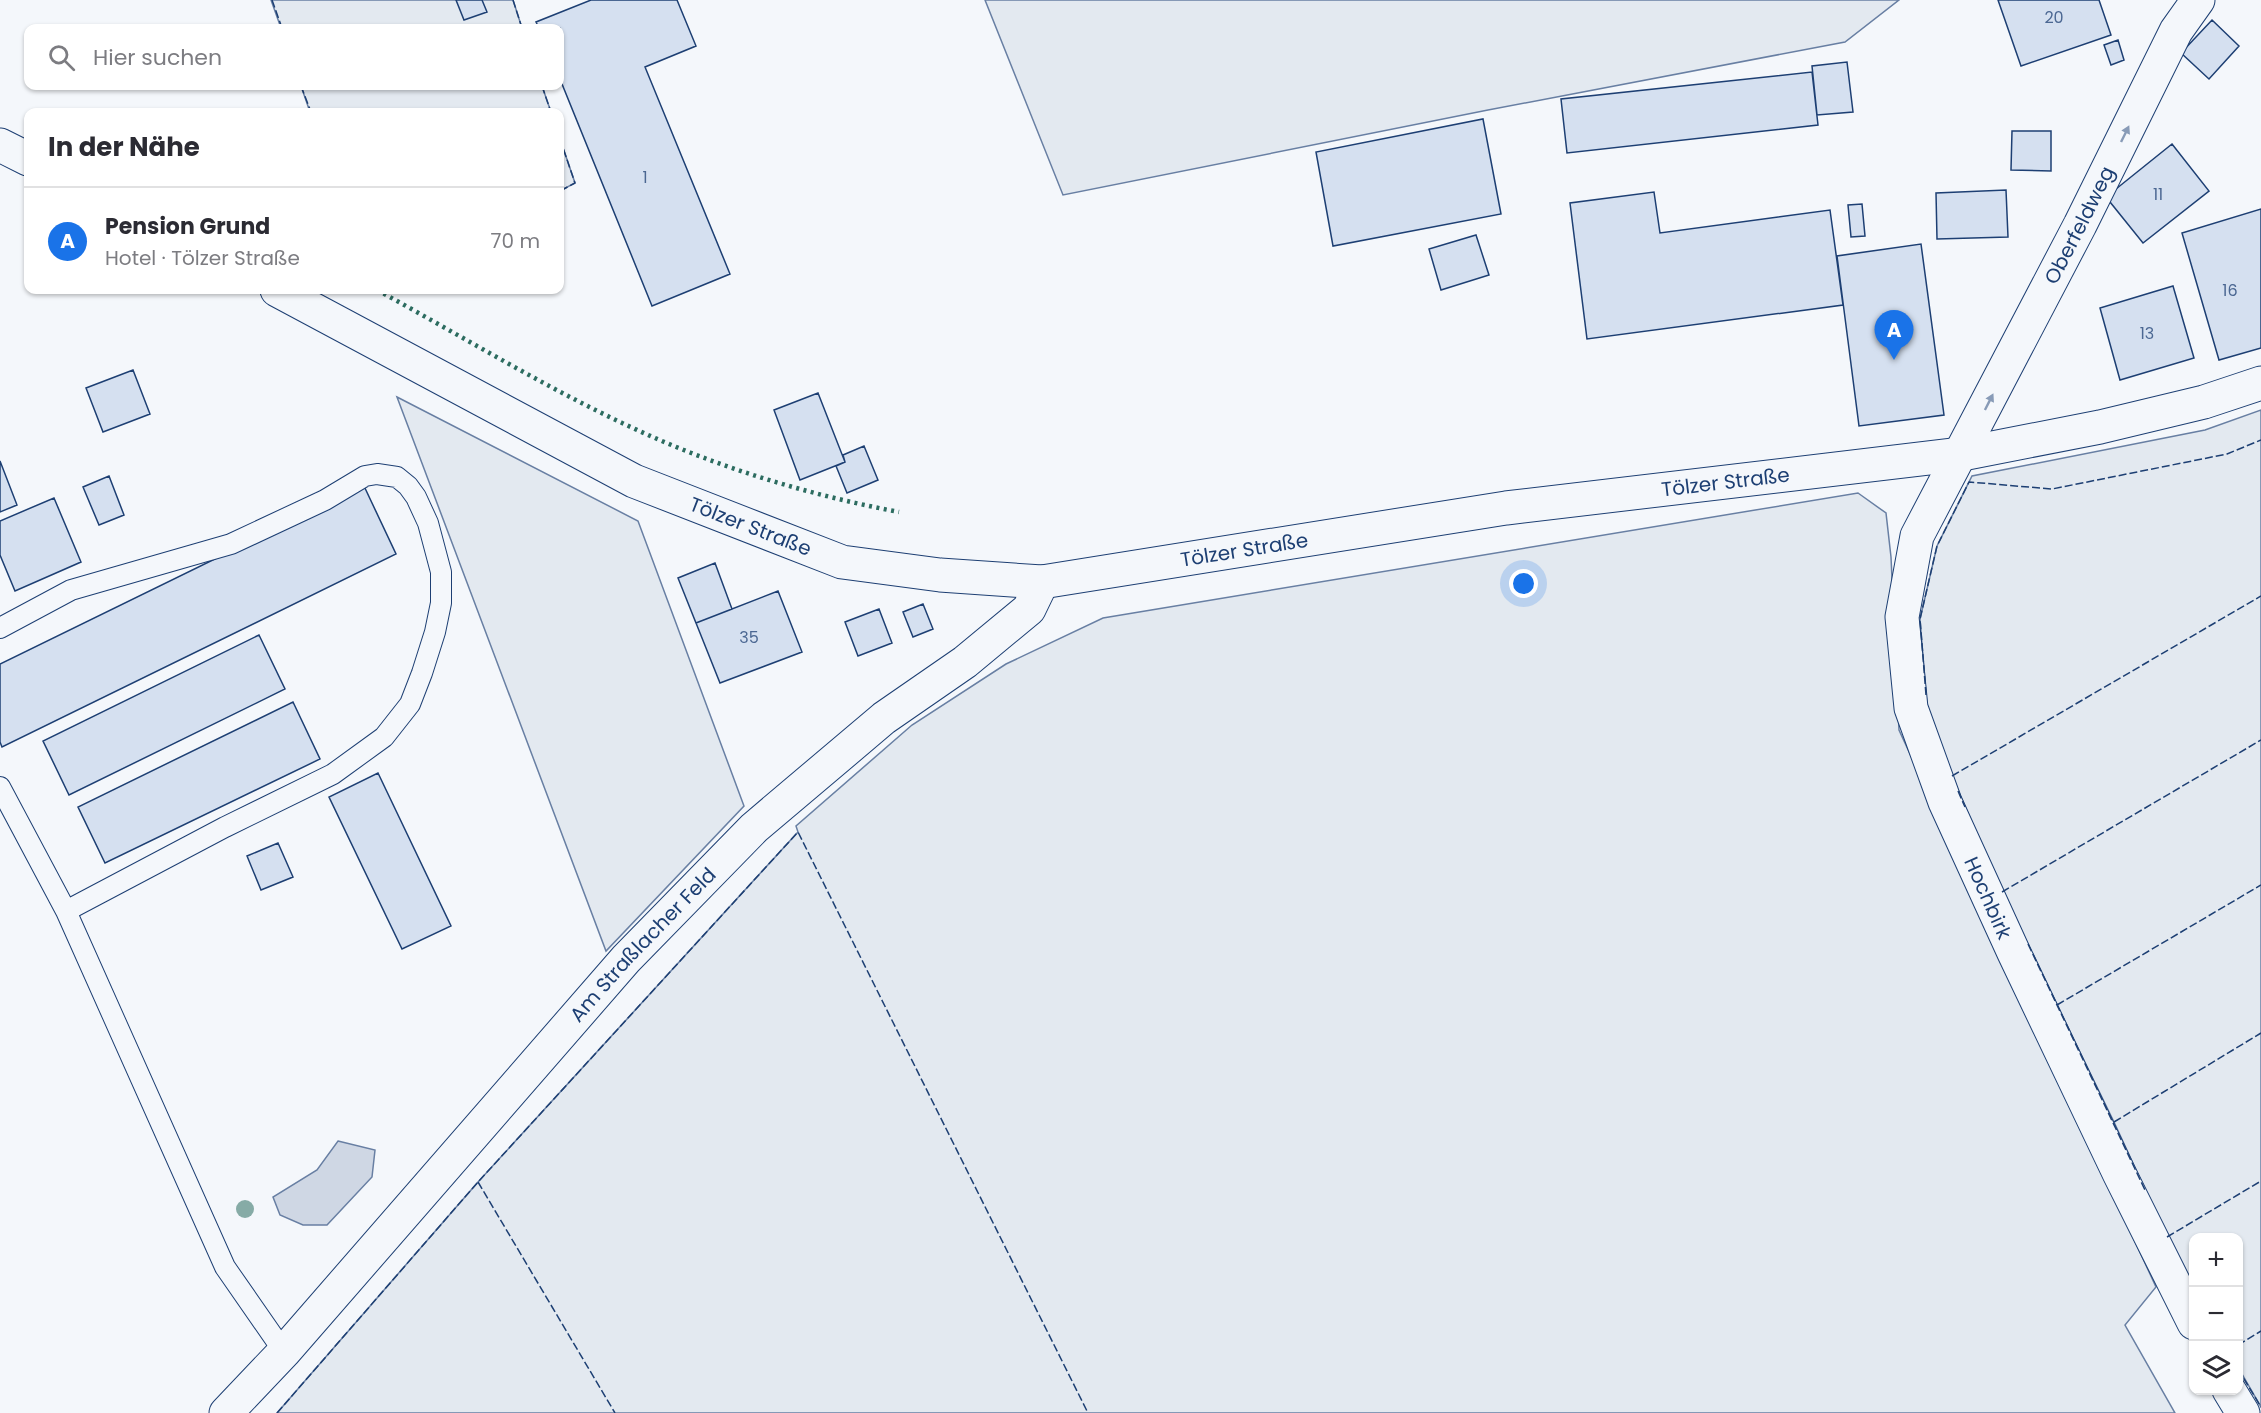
<!DOCTYPE html>
<html lang="de">
<meta charset="utf-8">
<style>
:root{--surface:#fff;--page:#f2f2f3;--text:#2b2b33;--muted:#7c7c81;--line:#e1e1e2;--accent:#1a73e8}
body{margin:0;font-family:Poppins,sans-serif;background:var(--page);color:var(--text)}
.controls{position:absolute;right:18px;bottom:18px;display:grid;overflow:hidden;border-radius:12px;box-shadow:0 2px 4px #0004}
.controls button{width:54px;height:54px;display:grid;place-items:center;padding:0;border:0;border-bottom:2px solid var(--line);background:var(--surface);color:var(--text);font:30px sans-serif}
.you{position:absolute;left:1524px;top:584px;width:21px;height:21px;margin:-15px;border:4px solid #fff;border-radius:50%;background:#1a73e8;box-shadow:0 0 0 9px #1a73e833}
.badge{display:grid;place-items:center;width:39px;height:39px;border-radius:50%;background:var(--accent);color:#fff;font-size:20px;font-weight:700}
.pin{position:absolute;translate:-50% -50px;filter:drop-shadow(0 2px 3px #0008)}
.pin::after{content:'';position:absolute;top:32px;width:21px;height:18px;background:inherit;clip-path:polygon(0 0,100% 0,50% 100%)}
.list{margin:0;padding:0;list-style:none}
h2{display:flex;justify-content:space-between;align-items:center;height:78px;margin:0;padding:0 24px;font-size:26px}
h2 small{font-size:20px;font-weight:400;color:var(--muted)}
.list li{display:grid;grid-template-columns:39px 1fr auto;gap:18px;align-items:center;box-sizing:border-box;height:108px;padding:0 24px;border-top:2px solid var(--line)}
.list b{display:block;font-size:22px;white-space:nowrap}
.list p{margin:0;font-size:20px;white-space:nowrap;color:var(--muted)}
.list em{font-size:20px;font-style:normal;color:var(--muted)}
.icon{flex:none;width:33px;height:33px;fill:none;stroke:currentColor;stroke-width:2;stroke-linecap:round;stroke-linejoin:round}
.map{position:relative;flex:none;width:2261px;height:1413px;overflow:hidden}
.search{position:absolute;background:var(--surface);box-shadow:0 2px 4px #0004;left:24px;top:24px;width:540px;height:66px;display:flex;align-items:center;gap:15px;box-sizing:border-box;padding:0 21px;border-radius:12px;color:var(--muted);font-size:22px}
.panel{position:absolute;background:var(--surface);box-shadow:0 2px 4px #0004;left:24px;top:108px;width:540px;height:186px;border-radius:12px}
.map>svg:first-child{display:block}
.green{fill:#e3e9f0;stroke:#687fa3;stroke-width:1.5}
.water{fill:#cfd7e4;stroke:#687fa3;stroke-width:1.5}
.building{fill:#d5e0f0;stroke:#1d3f73;stroke-width:1.5}
.lines{fill:none;stroke-linecap:round;stroke-linejoin:round}
.lane-casing{stroke:#1d3f73;stroke-width:22}
.street-casing{stroke:#1d3f73;stroke-width:35}
.secondary-casing{stroke:#1d3f73;stroke-width:35}
.lane{stroke:#f4f7fb;stroke-width:20}
.street{stroke:#f4f7fb;stroke-width:33}
.secondary{stroke:#f4f7fb;stroke-width:33}
.hedge{stroke:#2c6c60;stroke-width:4.5;stroke-dasharray:3 4.5;stroke-linecap:butt}
.fence{stroke:#1d3f73;stroke-width:1.5;stroke-dasharray:8 3;stroke-linecap:butt}
.tree{fill:#86aba6}
.oneway{fill:#889bb7}
.labels{text-anchor:middle;stroke-width:4.5;stroke-linejoin:round;paint-order:stroke}
.number-label{font-size:16px;fill:#4b6792}
.street-label{font-size:20px;fill:#1d3f73;stroke:#f4f7fb}
</style>
<div class="map">
<svg width="2261" height="1413" viewBox="0 0 2261 1413">
<rect width="100%" height="100%" fill="#f4f7fb"/>
<path class="green" d="M271,0H513L522,28H281Z
M985,0H1899L1845,42L1488,110L1063,195Z
M301,86H542L551,112H310Z
M560,139L575,183L560,191Z
M397,397L638,521L744,806L606,951Z
M2261,410V1407L2239,1369L2238,1238H2194L2193,1287L2167,1237L2114,1122L2002,892L1952,776L1927,706L1920,619L1937,546L1972,476L2205,430Z
M1858,493L1886,513L1891,557L1899,730L2156,1287L2125,1325L2175,1413H277L478,1182L798,832L796,826L912,725L1006,664L1103,618Z"/>
<path class="water" d="M338,1141L375,1150L372,1177L327,1225H303L280,1215L273,1197L317,1170Z"/>
<path class="building" d="M456,0H482L487,12L464,20Z
M591,0H677L696,46L645,67L730,274L652,306L560,79V28H539L536,22Z
M1998,0H2099L2111,35L2021,66Z
M2212,20L2239,46L2209,79L2181,53Z
M2118,40L2124,60L2111,65L2104,45Z
M1847,62L1853,112L1817,115L1812,66Z
M1812,72L1818,125L1567,153L1561,99Z
M1483,119L1501,214L1333,246L1316,152Z
M2012,131H2051V171L2011,170Z
M2172,144L2209,191L2143,243L2106,197Z
M2006,190L2008,237L1937,239L1936,193Z
M1654,192L1660,233L1830,210L1843,305L1587,339L1570,203Z
M1862,204L1865,236L1851,237L1848,205Z
M2261,209V348L2219,360L2182,233Z
M1476,235L1489,275L1441,290L1429,249Z
M1921,244L1944,415L1859,426L1837,256Z
M2173,286L2194,358L2120,380L2100,308Z
M133,370L150,414L103,432L86,388Z
M818,393L845,462L800,480L774,410Z
M864,446L878,480L847,493L836,466L845,462L843,455Z
M0,461L17,505L0,512Z
M109,476L124,515L99,525L83,487Z
M364,486L396,554L2,747L0,742V664Z
M54,498L81,562L15,591L0,555V521Z
M715,563L732,609L696,623L678,578Z
M778,591L802,652L720,683L696,623Z
M923,604L933,629L913,637L903,612Z
M879,609L892,643L858,656L845,622Z
M259,635L285,689L69,795L43,741Z
M293,702L320,759L105,863L78,807Z
M378,773L451,926L402,949L329,797Z
M278,843L293,877L261,890L247,856Z"/>
<g class="lines">
<defs>
<path id="lane" d="M0,628L71,590L231,544L325,500L365,476L377,474L397,477L408,486L416,497L428,523L441,572V603L435,632L422,673L410,704L384,737L333,774L225,827L66,911
M0,787L66,911L225,1267L284,1352"/>
<g id="street">
<path id="s1" d="M2194,1323L2119,1173L2014,953L1945,802L1911,708L1902,617L1917,536L2080,225L2176,31L2198,0"/>
<path d="M2229,1390L2243,1413"/>
</g>
<g id="secondary">
<path d="M0,145L28,159"/>
<path id="s2" d="M277,290L634,481L842,562L940,575L1042,582L1506,508L1962,454L2100,427L2204,402L2261,383"/>
<path id="s3" d="M226,1413L284,1352L626,959L754,828L884,718L965,662L1029,609L1042,582"/>
</g>
</defs>
<use href="#lane" class="lane-casing"/>
<use href="#street" class="street-casing"/>
<use href="#secondary" class="secondary-casing"/>
<use href="#lane" class="lane"/>
<use href="#street" class="street"/>
<use href="#secondary" class="secondary"/>
<path class="hedge" d="M377,290C469,340 559,396 655,438C733,472 815,496 899,512"/>
<path class="fence" d="M272,0L282,28
M513,0L522,28
M301,86L311,112
M542,86L551,112
M560,139L575,183L560,191
M1926,695L1920,619L1937,546L1969,482L2052,489L2227,454L2261,440
M1952,776L2261,596
M1958,791L1965,807
M2002,892L2261,740
M2028,944L2145,1190
M2057,1005L2261,885
M2114,1122L2261,1033
M478,1182L615,1413
M2167,1237L2261,1181
M2238,1345L2261,1331
M2238,1369L2261,1407
M277,1413L478,1182L798,832L1088,1413"/>
</g>
<circle class="tree" cx="245" cy="1209" r="9"/>
<defs><path id="oneway-solid" d="M-6-.8H1V-3.2L6.5 0L1 3.2V.8H-6Z" transform="scale(1.5)"/></defs>
<g class="oneway">
<use href="#oneway-solid" transform="translate(2125 134) rotate(-64)"/>
<use href="#oneway-solid" transform="translate(1989 402) rotate(-63)"/>
</g>
<g class="labels">
<g class="number-label">
<text x="2054" y="23">20</text>
<text x="645" y="183">1</text>
<text x="2158" y="200">11</text>
<text x="2230" y="296">16</text>
<text x="2147" y="339">13</text>
<text x="749" y="643">35</text>
</g>
<g class="street-label">
<text dy="7" stroke="none"><textPath href="#s1" startOffset="1202">Oberfeldweg</textPath></text>
<text dy="7" stroke="none"><textPath href="#s2" startOffset="1520">Tölzer Straße</textPath></text>
<text dy="7" stroke="none"><textPath href="#s2" startOffset="530">Tölzer Straße</textPath></text>
<text dy="7" stroke="none"><textPath href="#s2" startOffset="1034">Tölzer Straße</textPath></text>
<text transform="translate(1988 898) rotate(66)" y="7">Hochbirk</text>
<text dy="7" stroke="none"><textPath href="#s3" startOffset="627">Am Straßlacher Feld</textPath></text>
</g>
</g>
</svg>
<div class="controls">
<button>+</button>
<button>−</button>
<button><svg class="icon" aria-label="layers" viewBox="0 0 24 24"><path d="M12 4l9 5-9 5-9-5zM3 14l9 5 9-5"/></svg></button>
</div>
<div class="you"></div>
<div class="pin badge" style="left:1894px;top:360px">A</div>
<div class="search"><svg class="icon" aria-label="search" viewBox="0 0 24 24"><circle cx="10" cy="10" r="6"/><path d="M15 15l6 6"/></svg>Hier suchen</div>
<section class="panel">
<h2>In der Nähe<small></small></h2>
<ul class="list">
<li><span class="badge">A</span><div><b>Pension Grund</b><p>Hotel · Tölzer Straße</p></div><em>70 m</em></li>
</ul>
</section>
</div>
